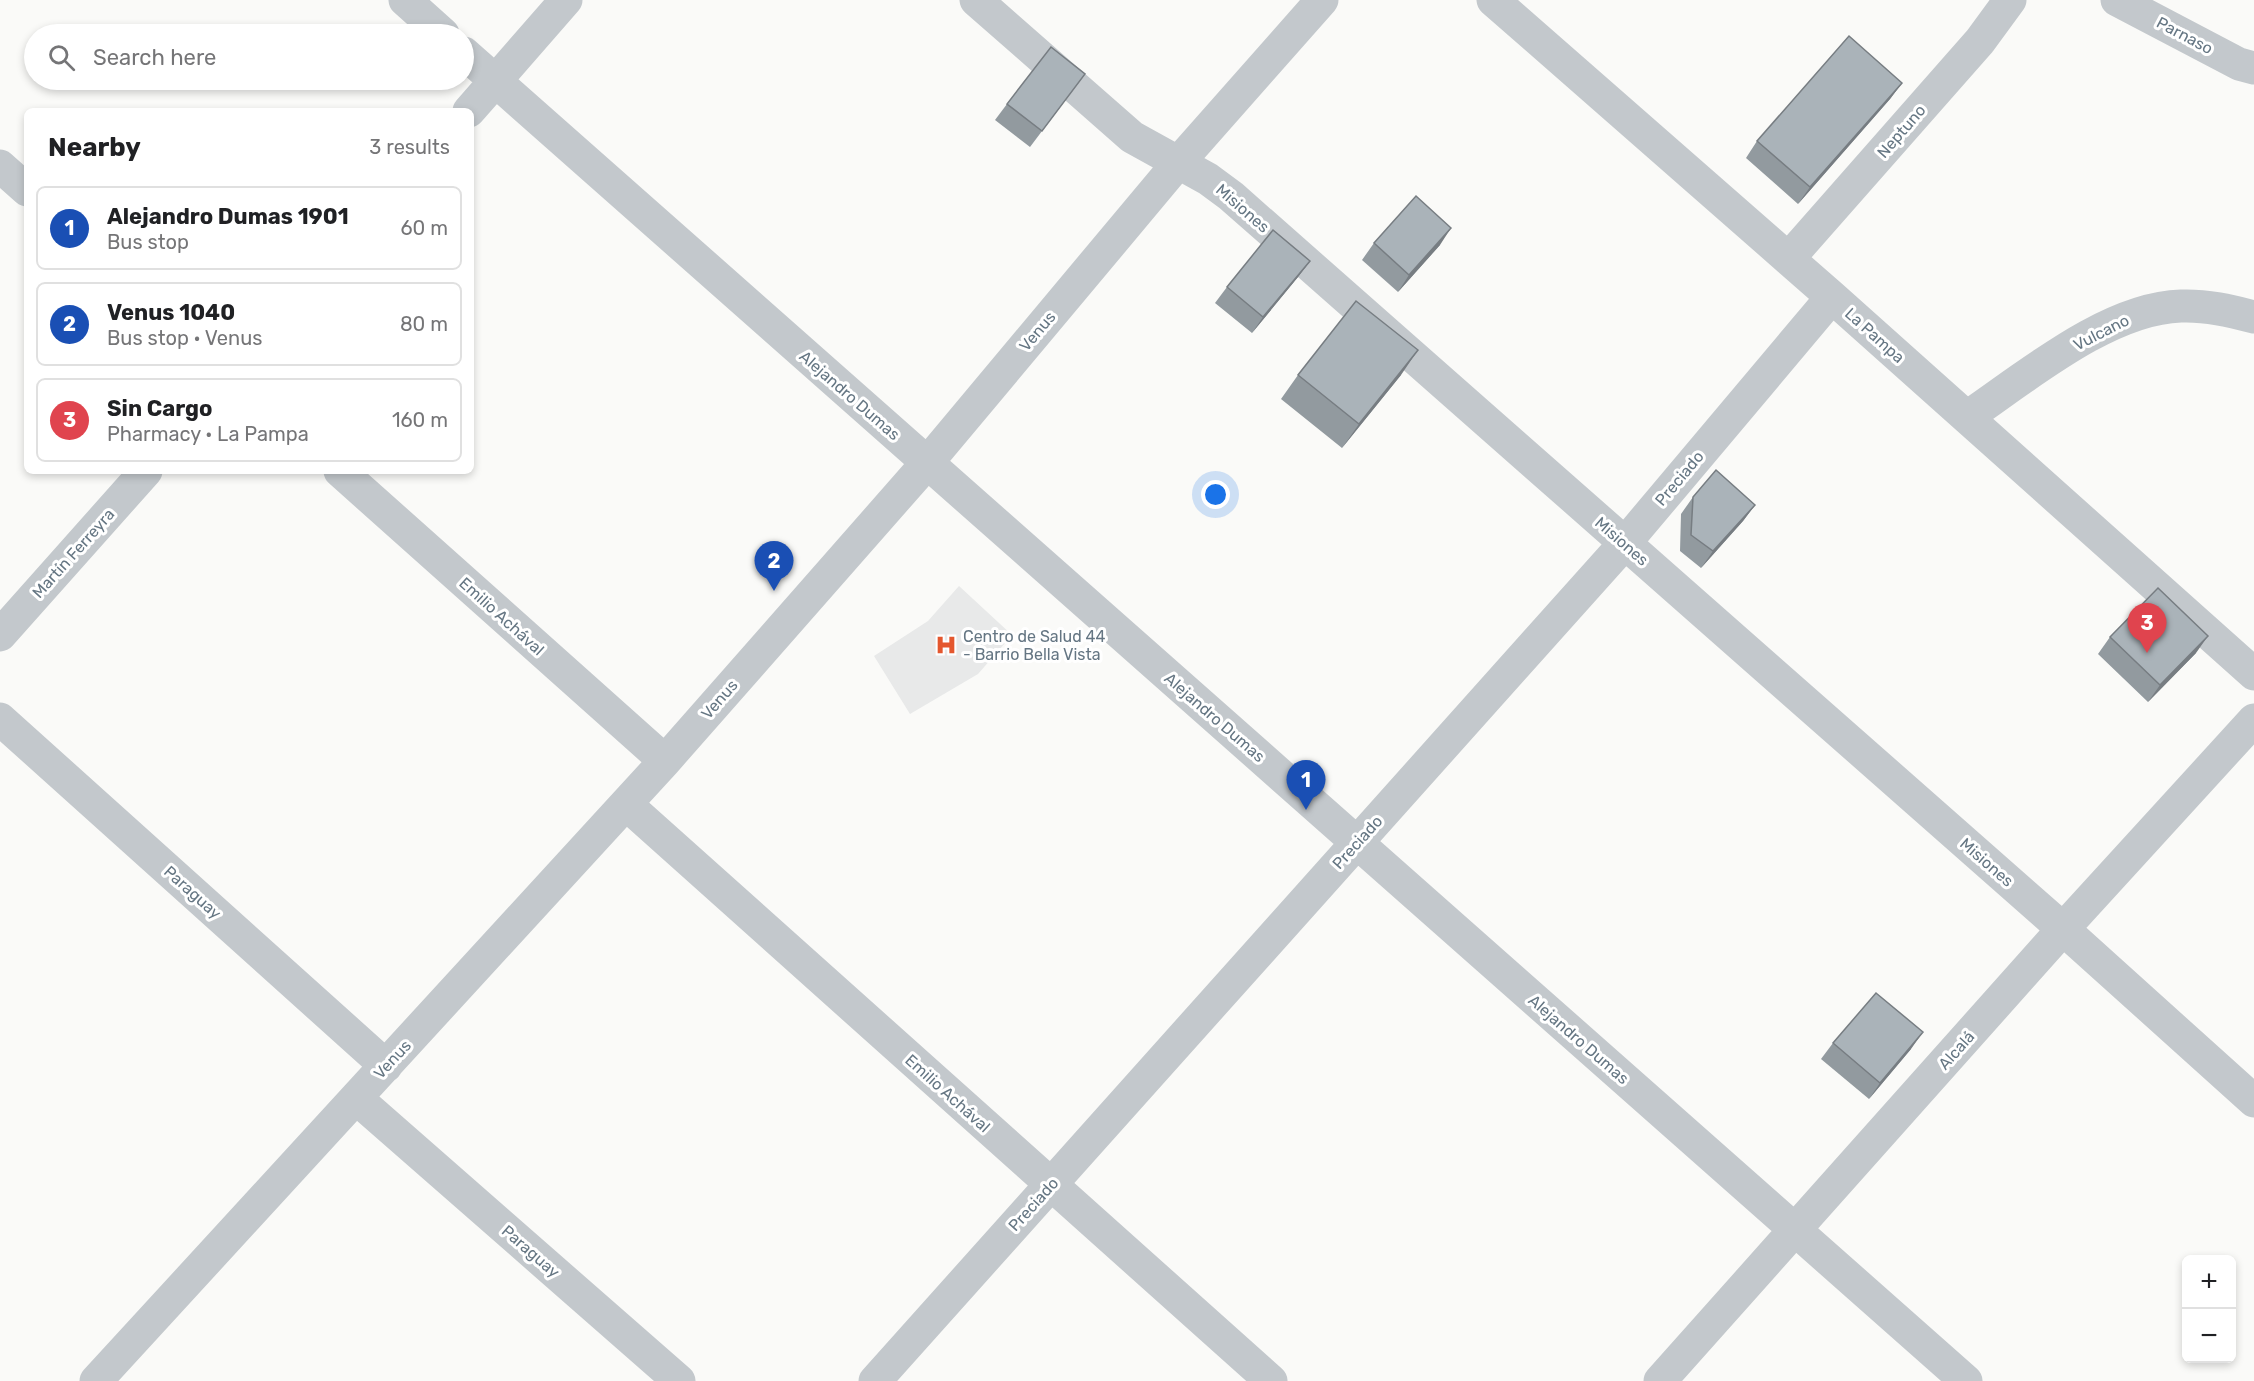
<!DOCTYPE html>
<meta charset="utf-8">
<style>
:root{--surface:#fff;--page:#f6f6f6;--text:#202124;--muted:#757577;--line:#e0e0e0;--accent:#db2777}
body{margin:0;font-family:Rubik,sans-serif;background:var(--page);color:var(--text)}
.controls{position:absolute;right:18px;bottom:18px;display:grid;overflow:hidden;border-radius:9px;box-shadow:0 3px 9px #0003}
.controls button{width:54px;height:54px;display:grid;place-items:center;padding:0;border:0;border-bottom:2px solid var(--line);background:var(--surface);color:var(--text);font:30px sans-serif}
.you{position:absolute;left:1216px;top:495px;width:21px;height:21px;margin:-15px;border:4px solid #fff;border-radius:50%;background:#1a73e8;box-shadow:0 0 0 9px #1a73e833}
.badge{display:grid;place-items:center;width:39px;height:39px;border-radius:50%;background:var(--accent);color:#fff;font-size:20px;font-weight:700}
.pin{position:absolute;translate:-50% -50px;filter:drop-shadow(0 2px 3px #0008)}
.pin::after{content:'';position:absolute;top:32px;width:21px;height:18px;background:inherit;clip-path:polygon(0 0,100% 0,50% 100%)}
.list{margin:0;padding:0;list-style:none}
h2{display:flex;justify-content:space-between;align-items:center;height:78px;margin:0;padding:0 24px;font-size:26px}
h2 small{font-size:20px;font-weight:400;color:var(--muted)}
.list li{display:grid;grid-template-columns:39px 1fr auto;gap:18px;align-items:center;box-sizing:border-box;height:84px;margin:0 12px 12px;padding:0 12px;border:2px solid var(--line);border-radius:9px}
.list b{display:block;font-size:22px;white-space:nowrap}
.list p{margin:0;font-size:20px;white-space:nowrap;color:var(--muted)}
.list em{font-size:20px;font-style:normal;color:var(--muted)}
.icon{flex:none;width:33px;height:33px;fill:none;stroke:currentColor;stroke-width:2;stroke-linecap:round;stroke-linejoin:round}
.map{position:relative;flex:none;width:2254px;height:1381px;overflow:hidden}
.search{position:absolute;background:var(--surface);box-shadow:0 3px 9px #0003;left:24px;top:24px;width:450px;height:66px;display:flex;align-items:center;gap:15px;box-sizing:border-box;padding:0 21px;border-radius:33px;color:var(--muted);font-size:22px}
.panel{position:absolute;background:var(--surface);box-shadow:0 3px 9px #0003;left:24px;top:108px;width:450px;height:366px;border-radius:9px}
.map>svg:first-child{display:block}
.built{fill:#e8e9e9}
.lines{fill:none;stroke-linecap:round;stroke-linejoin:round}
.street{stroke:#c3c8cc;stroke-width:33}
.wall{fill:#929a9f}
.shaded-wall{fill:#777d82}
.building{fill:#aab3b9;stroke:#777d82;stroke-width:1.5}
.labels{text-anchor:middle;stroke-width:6;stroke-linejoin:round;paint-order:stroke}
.street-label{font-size:16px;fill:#657683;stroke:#fff}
.poi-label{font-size:16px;fill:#657683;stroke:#fff;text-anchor:start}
</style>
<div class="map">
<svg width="2254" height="1381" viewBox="0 0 2254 1381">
<rect width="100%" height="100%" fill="#fafaf8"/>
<path class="built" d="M959,586L1012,635L978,674L910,714L874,656L928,621Z"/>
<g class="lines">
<path class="street" d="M405,0L443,34
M976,0L1132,137L1208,179L1231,196L2063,929L2254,1101
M1493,0L1832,297L2254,674
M2117,0L2239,64L2254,68
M464,53L1966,1381
M469,111L566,0
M0,166L27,190
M1789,258L1980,41L2010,0
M1967,417C2026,377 2108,308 2181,306C2206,305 2231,311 2254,317
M340,471L665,761
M0,635L146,471
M0,719L386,1066
M626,804L1271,1381
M356,1098L679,1381
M96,1381L665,761L927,463L1178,163L1322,0
M875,1381L1625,543L1832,297
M1660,1381L2063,929L2254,720"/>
</g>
<path class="wall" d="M1085,74L1030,147L995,120L1007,104Z
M1902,83L1890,99L1798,204L1746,158L1757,141Z
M1374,243L1440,245L1398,292L1362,260Z
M1310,261L1298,277L1252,333L1215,303L1227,287Z
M1298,375H1401L1342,448L1281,399Z
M1693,497L1755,505L1743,521L1701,568L1680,551L1681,514Z
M2110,637L2196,653L2148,702L2098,654Z
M1833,1043L1911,1049L1869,1099L1821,1059Z"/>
<path class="shaded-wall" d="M1902,83L1890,99L1798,204L1810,187Z
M1451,228L1440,245L1398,292L1409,275Z
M1310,261L1298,277L1252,333L1263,317Z
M1418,350L1401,375L1342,448L1359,424Z
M1755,505L1743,521L1701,568L1713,551Z
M2208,636L2196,653L2148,702L2160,685Z
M1923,1032L1911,1049L1869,1099L1880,1083Z"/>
<path class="building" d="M1849,36L1902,83L1810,187L1757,141Z
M1051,47L1085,74L1042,131L1007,104Z
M1416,196L1451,228L1409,275L1374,243Z
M1273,230L1310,261L1263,317L1227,287Z
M1356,301L1418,350L1359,424L1298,375Z
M1716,470L1755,505L1713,551L1691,535L1693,497Z
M2158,588L2208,636L2160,685L2110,637Z
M1876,993L1923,1032L1880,1083L1833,1043Z"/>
<defs>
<symbol id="hospital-bare" viewBox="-9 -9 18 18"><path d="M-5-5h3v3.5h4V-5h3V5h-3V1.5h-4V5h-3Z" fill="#e4572e" stroke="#fff" stroke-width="2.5" paint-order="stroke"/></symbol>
</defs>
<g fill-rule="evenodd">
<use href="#hospital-bare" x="931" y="630" width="30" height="30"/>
</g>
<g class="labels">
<g class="street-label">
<text transform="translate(2185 35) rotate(28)" y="6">Parnaso</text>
<text transform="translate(1901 131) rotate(-49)" y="6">Neptuno</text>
<text transform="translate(1243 208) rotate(41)" y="6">Misiones</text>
<text transform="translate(1037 331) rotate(-50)" y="6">Venus</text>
<text transform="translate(2101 332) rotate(-27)" y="6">Vulcano</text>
<text transform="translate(1875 335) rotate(42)" y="6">La Pampa</text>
<text transform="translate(850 395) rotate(41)" y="6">Alejandro Dumas</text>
<text transform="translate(1679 478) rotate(-50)" y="6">Preciado</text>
<text transform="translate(1622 541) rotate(41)" y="6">Misiones</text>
<text transform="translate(73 553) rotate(-48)" y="6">Martín Ferreyra</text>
<text transform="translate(502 616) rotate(42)" y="6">Emilio Achával</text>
<text transform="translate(719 699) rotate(-49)" y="6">Venus</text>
<text transform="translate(1215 717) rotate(41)" y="6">Alejandro Dumas</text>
<text transform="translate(1357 842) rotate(-48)" y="6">Preciado</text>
<text transform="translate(1987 862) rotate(41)" y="6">Misiones</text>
<text transform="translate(193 892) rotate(42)" y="6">Paraguay</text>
<text transform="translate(1579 1039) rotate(41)" y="6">Alejandro Dumas</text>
<text transform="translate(1956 1050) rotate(-48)" y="6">Alcalá</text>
<text transform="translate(392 1059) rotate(-47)" y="6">Venus</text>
<text transform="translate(948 1093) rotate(42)" y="6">Emilio Achával</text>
<text transform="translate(1033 1204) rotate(-48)" y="6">Preciado</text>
<text transform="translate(531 1251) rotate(41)" y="6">Paraguay</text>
</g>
<g class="poi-label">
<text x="963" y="642">Centro de Salud 44<tspan x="963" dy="18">- Barrio Bella Vista</tspan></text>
</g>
</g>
</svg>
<div class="controls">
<button>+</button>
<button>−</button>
</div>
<div class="you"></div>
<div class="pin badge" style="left:1306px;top:810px;background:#1a4fb4">1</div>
<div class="pin badge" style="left:774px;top:591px;background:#1a4fb4">2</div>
<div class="pin badge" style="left:2147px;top:653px;background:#e0444e">3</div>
<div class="search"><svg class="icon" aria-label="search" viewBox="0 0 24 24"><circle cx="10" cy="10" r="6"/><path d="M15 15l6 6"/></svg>Search here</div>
<section class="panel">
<h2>Nearby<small>3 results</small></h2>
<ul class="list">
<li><span class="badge" style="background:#1a4fb4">1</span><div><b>Alejandro Dumas 1901</b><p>Bus stop</p></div><em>60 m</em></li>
<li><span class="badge" style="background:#1a4fb4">2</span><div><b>Venus 1040</b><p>Bus stop · Venus</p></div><em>80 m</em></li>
<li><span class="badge" style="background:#e0444e">3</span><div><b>Sin Cargo</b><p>Pharmacy · La Pampa</p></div><em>160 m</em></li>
</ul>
</section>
</div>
